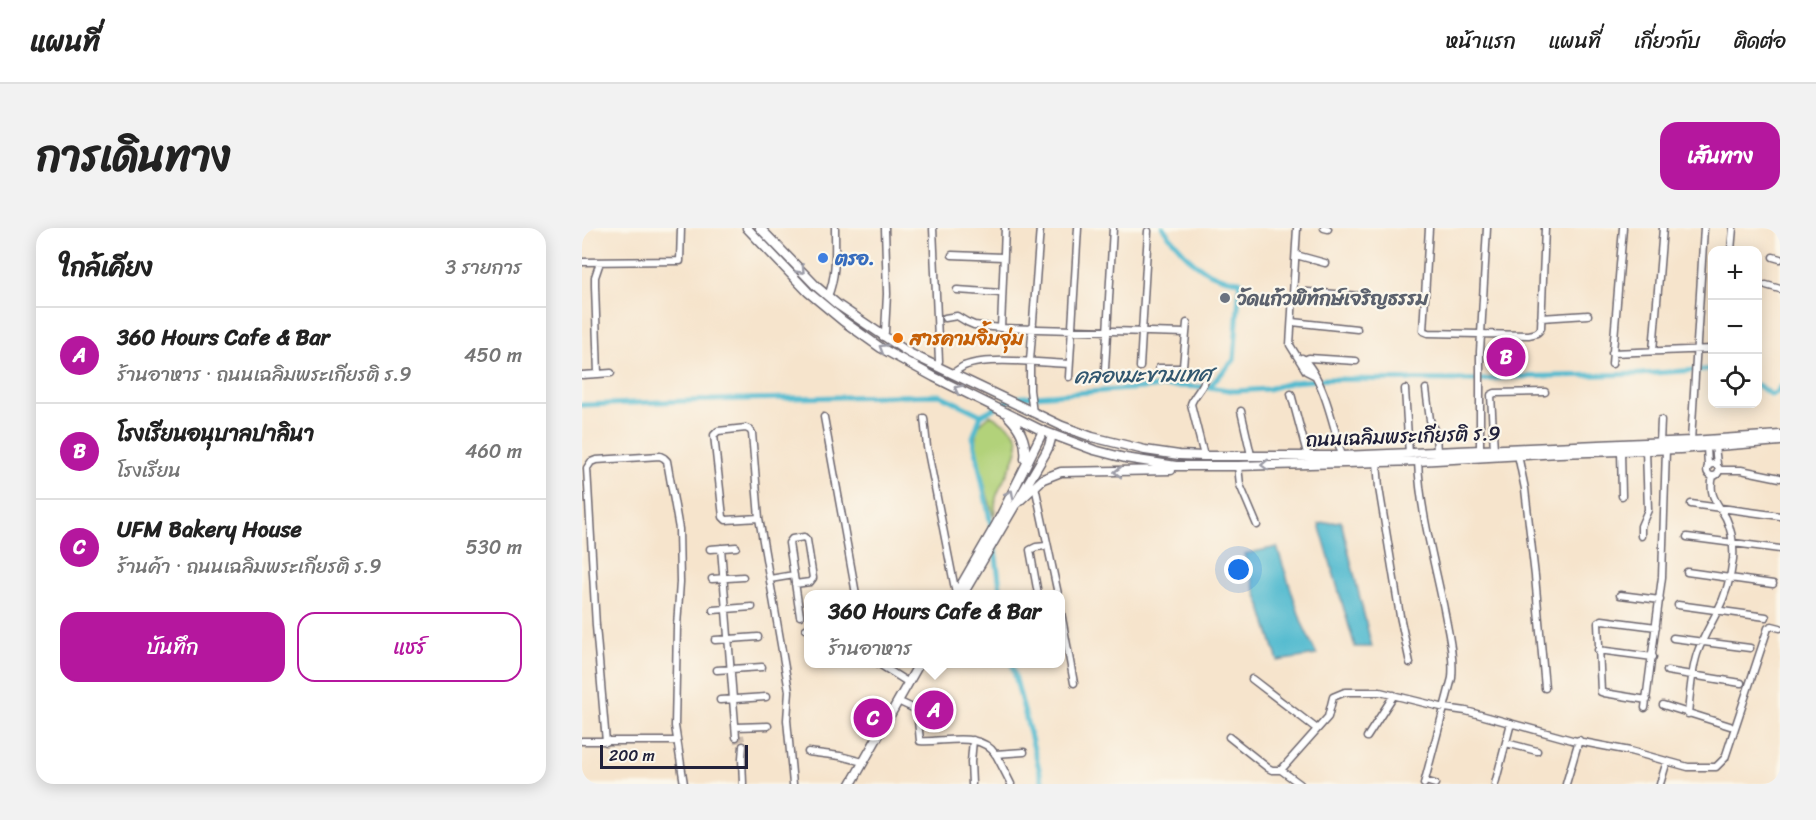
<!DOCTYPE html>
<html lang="th">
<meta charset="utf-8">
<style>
:root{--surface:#fff;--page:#f2f2f2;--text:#222;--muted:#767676;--line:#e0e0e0;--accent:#b5179e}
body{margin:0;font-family:Sriracha,"Playpen Sans Thai",sans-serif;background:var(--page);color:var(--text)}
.controls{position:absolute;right:18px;top:18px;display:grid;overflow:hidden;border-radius:12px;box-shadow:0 3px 15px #0003}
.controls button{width:54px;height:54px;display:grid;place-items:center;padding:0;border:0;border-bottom:2px solid var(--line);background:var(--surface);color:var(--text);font:30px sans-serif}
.scale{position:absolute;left:18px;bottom:15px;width:148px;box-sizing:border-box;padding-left:6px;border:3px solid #22223b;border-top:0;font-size:16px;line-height:21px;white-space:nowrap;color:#22223b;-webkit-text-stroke:4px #fbf7ec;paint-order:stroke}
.you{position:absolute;left:657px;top:342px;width:21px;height:21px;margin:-15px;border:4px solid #fff;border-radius:50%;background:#1a73e8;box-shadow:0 0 0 9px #1a73e833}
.badge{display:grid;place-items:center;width:39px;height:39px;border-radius:50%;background:var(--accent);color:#fff;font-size:20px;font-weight:700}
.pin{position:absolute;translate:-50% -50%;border:3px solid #fff;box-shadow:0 2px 6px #0006}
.popup{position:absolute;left:222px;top:362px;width:261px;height:78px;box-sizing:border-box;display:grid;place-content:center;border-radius:12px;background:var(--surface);filter:drop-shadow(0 2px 4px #0005);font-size:20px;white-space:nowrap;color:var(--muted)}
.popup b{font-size:22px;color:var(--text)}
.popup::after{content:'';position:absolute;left:50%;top:100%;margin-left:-12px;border:12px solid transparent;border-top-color:var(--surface)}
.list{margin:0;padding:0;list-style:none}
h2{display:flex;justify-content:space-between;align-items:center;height:78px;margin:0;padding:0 24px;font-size:26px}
h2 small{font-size:20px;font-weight:400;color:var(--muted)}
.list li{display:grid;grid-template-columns:39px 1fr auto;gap:18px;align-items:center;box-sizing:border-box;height:96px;padding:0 24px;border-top:2px solid var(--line)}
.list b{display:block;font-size:22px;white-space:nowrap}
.list p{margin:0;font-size:20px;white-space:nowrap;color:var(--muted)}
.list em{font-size:20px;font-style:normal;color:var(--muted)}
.actions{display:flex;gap:12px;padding:18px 24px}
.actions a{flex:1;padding:14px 0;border:2px solid var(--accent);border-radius:18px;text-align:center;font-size:21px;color:var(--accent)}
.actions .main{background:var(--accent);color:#fff}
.icon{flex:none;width:33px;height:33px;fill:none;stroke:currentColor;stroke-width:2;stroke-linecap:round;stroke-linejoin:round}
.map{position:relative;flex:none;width:1198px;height:556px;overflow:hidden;border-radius:18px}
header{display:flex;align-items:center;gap:36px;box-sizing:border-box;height:84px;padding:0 30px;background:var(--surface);border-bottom:2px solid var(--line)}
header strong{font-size:28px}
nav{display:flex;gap:33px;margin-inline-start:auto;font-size:21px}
.intro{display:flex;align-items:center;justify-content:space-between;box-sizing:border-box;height:144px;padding:0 36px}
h1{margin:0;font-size:42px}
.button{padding:15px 27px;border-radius:18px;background:var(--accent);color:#fff;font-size:21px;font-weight:700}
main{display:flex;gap:36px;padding:0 36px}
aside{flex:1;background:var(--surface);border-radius:18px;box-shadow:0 3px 15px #0003}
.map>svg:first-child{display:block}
.green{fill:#b2d27a;stroke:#6a7a5a;stroke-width:1.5}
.water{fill:#51bacf;stroke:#3a6e85;stroke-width:1.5}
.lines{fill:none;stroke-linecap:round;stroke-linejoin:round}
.canal{stroke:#51bacf;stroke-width:5}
.minor-tunnel{stroke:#ccbdaf;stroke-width:6;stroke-dasharray:6 3;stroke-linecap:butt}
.minor-casing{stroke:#6c666e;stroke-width:9}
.secondary-casing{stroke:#6c666e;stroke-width:11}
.minor{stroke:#fff;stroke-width:6}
.secondary{stroke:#fff;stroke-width:8}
.oneway{stroke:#9c9ca7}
.shop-dot{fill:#3f7fe0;stroke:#fbf7ec;stroke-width:2}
.worship-dot{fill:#6b7280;stroke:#fbf7ec;stroke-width:2}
.food-dot{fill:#e8710a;stroke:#fbf7ec;stroke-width:2}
.labels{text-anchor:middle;stroke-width:4.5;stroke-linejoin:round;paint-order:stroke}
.shop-label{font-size:20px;font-weight:bold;fill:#366cbe;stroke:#fbf7ec;text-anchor:start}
.worship-label{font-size:20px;font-weight:bold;fill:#5b616d;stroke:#fbf7ec;text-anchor:start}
.food-label{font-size:20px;font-weight:bold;fill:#c56008;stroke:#fbf7ec;text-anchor:start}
.street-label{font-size:20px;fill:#22223b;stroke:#fbf7ec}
.water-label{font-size:21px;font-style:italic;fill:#32576f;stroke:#fbf7ec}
</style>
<header>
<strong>แผนที่</strong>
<nav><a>หน้าแรก</a><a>แผนที่</a><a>เกี่ยวกับ</a><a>ติดต่อ</a></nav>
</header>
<div class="intro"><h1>การเดินทาง</h1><a class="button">เส้นทาง</a></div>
<main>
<aside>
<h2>ใกล้เคียง<small>3 รายการ</small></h2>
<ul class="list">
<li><span class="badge">A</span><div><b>360 Hours Cafe &amp; Bar</b><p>ร้านอาหาร · ถนนเฉลิมพระเกียรติ ร.9</p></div><em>450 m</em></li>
<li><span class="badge">B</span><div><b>โรงเรียนอนุบาลปาลินา</b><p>โรงเรียน</p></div><em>460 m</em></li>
<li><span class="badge">C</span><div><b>UFM Bakery House</b><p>ร้านค้า · ถนนเฉลิมพระเกียรติ ร.9</p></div><em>530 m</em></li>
</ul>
<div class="actions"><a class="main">บันทึก</a><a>แชร์</a></div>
</aside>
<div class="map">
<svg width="1198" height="556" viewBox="0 0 1198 556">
<rect width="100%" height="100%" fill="#fbf7ec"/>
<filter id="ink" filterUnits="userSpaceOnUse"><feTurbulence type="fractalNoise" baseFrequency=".0167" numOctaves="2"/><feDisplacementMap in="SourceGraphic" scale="12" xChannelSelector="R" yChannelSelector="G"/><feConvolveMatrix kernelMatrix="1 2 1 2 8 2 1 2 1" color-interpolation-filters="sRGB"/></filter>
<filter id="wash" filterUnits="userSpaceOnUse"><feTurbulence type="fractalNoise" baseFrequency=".008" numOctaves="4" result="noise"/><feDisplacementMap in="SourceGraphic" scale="24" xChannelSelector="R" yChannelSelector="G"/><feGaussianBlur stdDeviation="1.35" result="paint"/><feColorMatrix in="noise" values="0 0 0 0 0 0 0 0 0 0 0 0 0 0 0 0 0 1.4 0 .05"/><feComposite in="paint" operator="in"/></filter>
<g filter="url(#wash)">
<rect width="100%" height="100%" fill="#f6e4cc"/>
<path class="green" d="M408,187C417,192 434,201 436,212C438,228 418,255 414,270C413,276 413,283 412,289C406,271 392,223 394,206C395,197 402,192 408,187Z"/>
<path class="water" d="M759,293L790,419H773L737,296Z
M695,319L720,395L735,427L696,433L662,326Z"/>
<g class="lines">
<path class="canal" d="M581,0C603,28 620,50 658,53L652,132L627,159
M1176,157L1189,167L1195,164L1198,159
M0,177L157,171L358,167L399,187
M399,187L428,172L440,169L587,158L627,159L653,163L686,161L711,154L746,151L901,152L927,149L1059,146L1130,141
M399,187L391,209L410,302
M412,315L419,366
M430,436L461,556"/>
</g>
</g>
<g filter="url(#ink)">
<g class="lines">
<path class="minor-tunnel" d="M159,507L161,518
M154,509L156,518"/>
<defs>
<path id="minor" d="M351,0L357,133L355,138
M715,0L708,117L724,143L732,147
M742,0L746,1
M847,0L841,103L846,105L946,107C952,106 956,106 959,100L963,0
M1149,22L1151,0
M370,27L421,29
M714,27L743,35
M1191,29L1198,31
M0,34L98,33L99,0
M1184,57L1198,61
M375,62L420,65
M713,63L779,68
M246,68C255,46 253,23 253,0
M363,90L375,88L385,94L392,97L419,100L604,105
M959,90L1006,87
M710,94L775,101
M419,100L423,0
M301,109L303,104L305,66L303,0
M1071,123L1081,0
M1030,125L1130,121
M720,130C742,149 752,201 760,228
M720,133L727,130L774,133
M1030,136L1041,0
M558,139L566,3
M577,140H599L601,138L605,95
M523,141L531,0
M16,146L29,145
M370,146C374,143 378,140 382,138C405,128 461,135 487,136
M0,147L16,146L13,58V49L18,34
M487,149L496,0
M823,161L827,226
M844,161L848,192L854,206L855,224
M709,166L726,229
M659,183L669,227
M451,185L448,162V133L458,0
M242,189L274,366
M342,190L345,219L374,366
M1109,213L1122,0
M1078,215L1079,192
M1133,218L1135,236
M1125,219L1126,238
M898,222V124L905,0
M912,222L909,167L913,165L963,164
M1039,223L1040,268
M936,227L943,261L953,348L963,460
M622,228L609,176C612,167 620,161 623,152
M795,233L797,260L818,388L828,435
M836,233C838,285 853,335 863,386C867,408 872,428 870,450L842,556
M1125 242a6 6 0 1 1 12 0a6 6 0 1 1-12 0Z
M656,238L658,257L675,297
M1138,242H1159L1198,250
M453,258L476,366
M1109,276L1198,288
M177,290L144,292L141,289L132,207L136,203L164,200L168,202L170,205L177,290L207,463L205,492L211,556
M1059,308V298L1066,282L1064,222
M1105,309L1198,321
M139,320L154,509
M128,321L154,319
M1105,344L1191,356
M130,351L161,349
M188,351L212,347
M213,356L228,354L231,350L225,312L222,309L210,311L207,315L218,388
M456,366L448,322L454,319L464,318
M1038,367L1078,372
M1096,377L1184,389
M478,379L492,455
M131,382L170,379
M224,401L226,400
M1091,410L1168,420
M133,412L176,409
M1016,422L1071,429
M297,436L327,455
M135,442L180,439
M1085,443L1159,455
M670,451L735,501
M138,472L184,469
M1065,472L1022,465L1019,464L1016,395L1020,392L1074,399
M320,475L335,482L338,513C362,515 398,502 414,527C419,536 424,546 429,556
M1081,477L1148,498
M1063,480L1080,349L1084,221
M1106,486C1108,466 1109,445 1115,426C1120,411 1128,398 1135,384C1143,369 1149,348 1151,331C1152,317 1150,303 1144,290C1135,274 1126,268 1131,248
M154,499L186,498
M647,509L686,540L690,542H699L718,556
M785,509L812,467
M0,513H95
M24,514L14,398L5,240L9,234L14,232L78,228L82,230L85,233L97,301L98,354L95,398L93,498L102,556
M924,515L955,523
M226,524L258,528L281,534
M413,526L442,524
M699,542L746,489L751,469L763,464H798L863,480L884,483L990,512L1048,523L1106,539H1134L1143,530L1186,400L1190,398L1198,400
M843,553L853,556
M161,556L160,530L161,518
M390,556L389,534L391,512
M913,556L929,495
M984,556L997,512
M1078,556L1085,533"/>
<path id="secondary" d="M165,0L226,64L261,93L299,120L352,149L461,203L512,222L543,230L594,238H656L836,233L977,225L1098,221L1198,213
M178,0L235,59L256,77L327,125L480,198L510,209L563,222L597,227L622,228H760L1109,213L1198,207
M427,189C439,201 445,214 443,231
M433,277L461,251L479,244L589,242
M374,366L415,295L461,203
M381,366L463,226L467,218L470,207
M269,556L337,436"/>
</defs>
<use href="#minor" class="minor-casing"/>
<use href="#secondary" class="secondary-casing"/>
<use href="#minor" class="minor"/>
<use href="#secondary" class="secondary"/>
</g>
<defs><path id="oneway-chevron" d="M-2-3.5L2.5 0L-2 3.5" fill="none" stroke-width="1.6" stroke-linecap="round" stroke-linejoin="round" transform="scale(1.5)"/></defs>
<g class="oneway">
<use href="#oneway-chevron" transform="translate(219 42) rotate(46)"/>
<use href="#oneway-chevron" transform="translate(301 120) rotate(-149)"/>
<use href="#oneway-chevron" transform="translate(376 161) rotate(-153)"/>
<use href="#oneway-chevron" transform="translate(683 237) rotate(178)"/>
<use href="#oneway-chevron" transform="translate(536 244) rotate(180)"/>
<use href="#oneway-chevron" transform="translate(428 266) rotate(-62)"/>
</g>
</g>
<circle class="shop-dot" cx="241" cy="30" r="6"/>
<circle class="worship-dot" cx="643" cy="70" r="6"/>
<circle class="food-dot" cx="316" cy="110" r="6"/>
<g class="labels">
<g class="shop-label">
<text x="253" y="37">ตรอ.</text>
</g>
<g class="worship-label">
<text x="655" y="77">วัดแก้วพิทักษ์เจริญธรรม</text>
</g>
<g class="food-label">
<text x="328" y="117">สารคามจิ้มจุ่ม</text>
</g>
<g class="street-label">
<text transform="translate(821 208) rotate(-2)" y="7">ถนนเฉลิมพระเกียรติ ร.9</text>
</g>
<g class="water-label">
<text transform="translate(561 147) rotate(-1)" y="7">คลองมะขามเทศ</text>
</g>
</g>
</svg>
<div class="controls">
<button>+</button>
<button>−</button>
<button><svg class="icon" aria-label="locate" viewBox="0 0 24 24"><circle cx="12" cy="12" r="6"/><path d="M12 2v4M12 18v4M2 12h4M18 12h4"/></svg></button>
</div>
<div class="scale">200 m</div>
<div class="you"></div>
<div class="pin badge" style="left:352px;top:482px">A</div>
<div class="popup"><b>360 Hours Cafe &amp; Bar</b>ร้านอาหาร</div>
<div class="pin badge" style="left:924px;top:129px">B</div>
<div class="pin badge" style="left:291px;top:490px">C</div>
</div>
</main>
